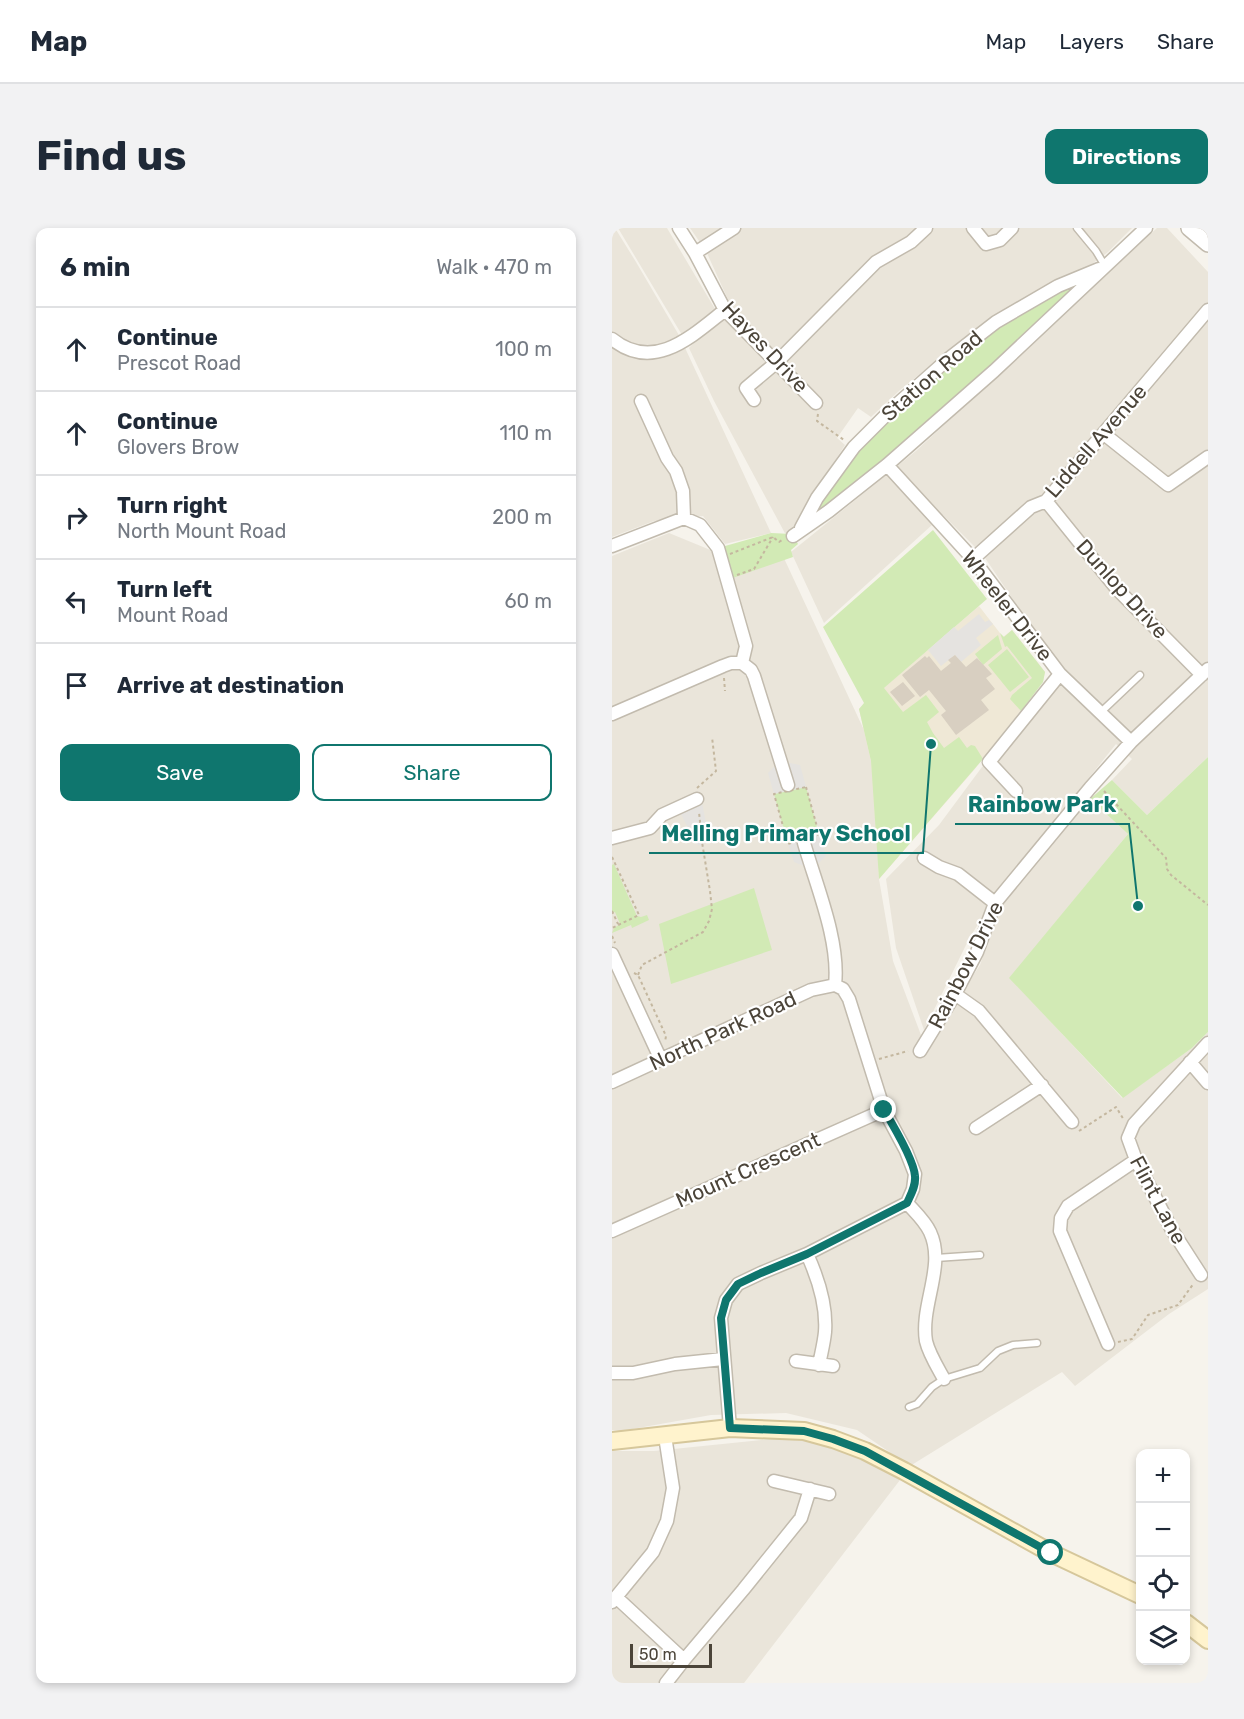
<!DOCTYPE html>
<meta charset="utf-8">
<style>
:root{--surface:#fff;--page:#f2f2f3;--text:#1f2937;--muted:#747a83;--line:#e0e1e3;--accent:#0f766e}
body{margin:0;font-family:Rubik,sans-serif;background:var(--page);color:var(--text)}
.controls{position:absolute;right:18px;bottom:18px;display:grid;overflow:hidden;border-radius:12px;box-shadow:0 3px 9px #0003}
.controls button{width:54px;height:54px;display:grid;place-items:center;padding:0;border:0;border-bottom:2px solid var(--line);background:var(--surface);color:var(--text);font:30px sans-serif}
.scale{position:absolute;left:18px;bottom:15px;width:82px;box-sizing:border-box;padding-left:6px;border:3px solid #4b4439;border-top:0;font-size:16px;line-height:21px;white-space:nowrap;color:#4b4439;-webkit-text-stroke:4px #fff;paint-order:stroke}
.stop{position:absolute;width:18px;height:18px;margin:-14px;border:4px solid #0f766e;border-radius:50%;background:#fff}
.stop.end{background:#0f766e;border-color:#fff;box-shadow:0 2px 6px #0008}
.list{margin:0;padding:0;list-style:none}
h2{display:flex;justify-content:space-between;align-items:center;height:78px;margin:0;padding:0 24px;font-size:26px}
h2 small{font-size:20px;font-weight:400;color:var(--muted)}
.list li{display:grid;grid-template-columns:39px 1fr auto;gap:18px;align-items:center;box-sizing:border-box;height:84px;padding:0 24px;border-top:2px solid var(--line)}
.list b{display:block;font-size:22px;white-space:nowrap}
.list p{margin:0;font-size:20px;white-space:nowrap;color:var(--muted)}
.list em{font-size:20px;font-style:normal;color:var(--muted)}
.actions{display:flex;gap:12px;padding:18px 24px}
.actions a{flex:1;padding:14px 0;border:2px solid var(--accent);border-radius:12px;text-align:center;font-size:21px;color:var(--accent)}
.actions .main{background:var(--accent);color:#fff}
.icon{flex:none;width:33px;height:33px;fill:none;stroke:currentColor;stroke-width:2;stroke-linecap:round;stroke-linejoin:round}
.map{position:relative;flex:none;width:596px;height:1455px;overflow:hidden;border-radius:12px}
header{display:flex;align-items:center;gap:36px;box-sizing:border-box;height:84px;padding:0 30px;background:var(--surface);border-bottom:2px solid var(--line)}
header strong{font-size:28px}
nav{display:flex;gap:33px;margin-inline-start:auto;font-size:21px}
.intro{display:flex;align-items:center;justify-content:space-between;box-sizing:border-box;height:144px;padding:0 36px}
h1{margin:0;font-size:42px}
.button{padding:15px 27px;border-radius:12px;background:var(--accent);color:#fff;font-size:21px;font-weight:700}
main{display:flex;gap:36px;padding:0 36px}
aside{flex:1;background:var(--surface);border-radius:12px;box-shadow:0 3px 9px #0003}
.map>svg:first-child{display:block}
.residential{fill:#eae5da}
.education{fill:#efe8d6}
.green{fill:#d2eab5}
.parking{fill:#e5e3e0}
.building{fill:#d8cfc1}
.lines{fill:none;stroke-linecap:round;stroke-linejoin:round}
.service-casing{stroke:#c2bbae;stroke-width:9}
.minor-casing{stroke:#c2bbae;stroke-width:15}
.tertiary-casing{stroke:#c2bbae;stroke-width:18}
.secondary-casing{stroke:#d6c79b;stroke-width:20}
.path{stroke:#c4b79f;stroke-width:2;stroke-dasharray:3 3;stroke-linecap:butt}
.service{stroke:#fff;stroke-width:6}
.minor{stroke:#fff;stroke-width:12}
.tertiary{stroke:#fff;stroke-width:15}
.secondary{stroke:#fff3cd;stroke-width:16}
.route{stroke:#0f766e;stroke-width:8}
.labels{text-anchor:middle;stroke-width:4.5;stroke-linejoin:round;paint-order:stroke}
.street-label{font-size:21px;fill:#4b4439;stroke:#fff}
.leader{fill:none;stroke:#0f766e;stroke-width:2}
.callout-dot{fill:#0f766e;stroke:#fff;stroke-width:2}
.callout-label{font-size:22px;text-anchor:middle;font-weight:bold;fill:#0f766e;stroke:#fff;stroke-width:4.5;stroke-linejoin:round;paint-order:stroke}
</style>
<header>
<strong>Map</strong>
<nav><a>Map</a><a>Layers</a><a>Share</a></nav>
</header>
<div class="intro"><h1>Find us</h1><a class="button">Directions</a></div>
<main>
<aside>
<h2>6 min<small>Walk · 470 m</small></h2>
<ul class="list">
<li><svg class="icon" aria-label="ahead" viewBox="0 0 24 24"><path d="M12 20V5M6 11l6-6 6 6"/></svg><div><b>Continue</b><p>Prescot Road</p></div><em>100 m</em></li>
<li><svg class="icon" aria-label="ahead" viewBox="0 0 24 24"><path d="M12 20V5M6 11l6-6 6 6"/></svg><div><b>Continue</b><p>Glovers Brow</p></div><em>110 m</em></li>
<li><svg class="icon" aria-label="right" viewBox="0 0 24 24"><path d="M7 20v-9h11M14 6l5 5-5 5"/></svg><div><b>Turn right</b><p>North Mount Road</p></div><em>200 m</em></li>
<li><svg class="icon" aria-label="left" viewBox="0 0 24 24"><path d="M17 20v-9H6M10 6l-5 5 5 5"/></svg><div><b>Turn left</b><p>Mount Road</p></div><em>60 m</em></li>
<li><svg class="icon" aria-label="arrive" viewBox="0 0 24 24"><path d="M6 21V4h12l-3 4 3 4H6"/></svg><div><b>Arrive at destination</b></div></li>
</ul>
<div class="actions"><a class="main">Save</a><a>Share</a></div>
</aside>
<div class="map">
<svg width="596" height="1455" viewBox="0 0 596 1455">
<rect width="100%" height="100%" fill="#f6f3ec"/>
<path class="residential" d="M0,0H3L24,34L68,109L159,305L113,316L91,288L42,293L0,309Z
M6,0H55L103,81L70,107Z
M78,0H520L496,24L480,36L376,91L288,162L259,189L246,180L225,210L233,217L175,309L102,173L77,120L118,76L94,23Z
M545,0H555L596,44V529L535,587L500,552L520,531L504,516L388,661L358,709L312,802L284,720L274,651L327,597L370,539L453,448L371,327L331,287L212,395L179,324L304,223Z
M57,305L113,328L163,311L252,502L259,533L263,568L267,651L281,733L309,807L325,803L368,737L388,679L478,571L516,606L398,750L510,870L580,820L596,804V1061L557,1086L463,1158L450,1144L298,1238L245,1202L174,1185L99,1187L9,1203L0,1202V328Z
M168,1210L236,1219L288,1252L132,1455H0V1223H42Z"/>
<path class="education" d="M367,378L391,409L400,402L430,440L433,444L431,454L362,542L267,651L259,533L247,481Z"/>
<path class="green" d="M487,45L217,283L187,304L224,244L296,166L384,94Z
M321,302L375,371L272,460L291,484L314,467L327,484L315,494L321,505L332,520L347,509L355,520L359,517L363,518L371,531L267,651L259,533L247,481L252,475L211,399Z
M159,305L180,306L186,316L179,322L181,329L115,352L106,320Z
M400,402L433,444L431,454L409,483L398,471L400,467L420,450L395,418L393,419L388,405L392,409Z
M386,407L390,421L371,437L363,426Z
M395,421L417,449L398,464L376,437Z
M596,529V804L580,820L511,870L397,750L516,606L478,571L500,552L535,587Z
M194,559L207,606L176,616L162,566Z
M2,636L25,688L29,689L35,687L37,692L20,700L19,697L0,705L2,700L8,696L3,684L0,685V637Z
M142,660L160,722L59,756L47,696Z"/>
<path class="parking" d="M367,386L373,394L377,392L381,396L364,410L369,417L349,434L343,427L329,438L316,422L342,399L346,403Z
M178,535L188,537L194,559L162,566L156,545L163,538Z
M89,570L95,600L92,620L74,610L79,606L66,580Z
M207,606L214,628L206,636L192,638L182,634L176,616Z"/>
<path class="building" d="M343,427L354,439L365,430L380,446L374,450L383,461L369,472L377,482L344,507L329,487L334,483L317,462L308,469L290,447L313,428L315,430L317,428L329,443L339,435L336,432Z
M291,454L303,468L290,478L278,464Z"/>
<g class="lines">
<defs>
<path id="service" d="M465,0L484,23L493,38
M489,484L528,447
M324,1030L368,1027
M297,1179L305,1176L320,1159L332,1151L368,1140L386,1123L401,1117L425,1115"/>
<path id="minor" d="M67,0L83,25L113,82L204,175
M361,0L374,16L388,12L400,0
M83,25L122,0
M0,111C42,145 80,108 113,82
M142,172L134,160L165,134L264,34L299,14L314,0
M29,173L55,230L64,243L71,263L72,290
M492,206L556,257L596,229
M275,237L361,331L448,446L519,514
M434,273L505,361L590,447
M189,300L205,270L242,219L283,178L335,132L384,94L446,58L487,41
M181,308L217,283L275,237L382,143L534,0
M0,318L72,290L88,297L106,320L134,418L130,435
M361,331L419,279L434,273L596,82
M130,435L139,442L142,448L176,557
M0,486L111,438L119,435H130
M404,563L377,534L448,446
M0,610L38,600L50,587L85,571
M192,615C204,657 228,713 223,757L231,761L237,771L272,882L294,923L303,946L301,961L295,975
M312,630L327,639L346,646L383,675
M0,726L49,832
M343,766L367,783L460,894
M308,823L343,766L365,724L383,675L478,560L519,514L596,441
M578,834L596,855
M0,854L199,762L223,757
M364,900L430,857
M295,975C303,984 313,993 318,1004C334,1038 308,1077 314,1113C317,1126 326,1140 332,1151
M0,1003L272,882
M195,1026C206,1050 215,1077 213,1104C212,1115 209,1126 207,1137
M589,1047L560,1002L524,932L516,910L522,896L596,815
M496,1116L448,1003L449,990L456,978L524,932
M184,1133L221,1138
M0,1145H21L63,1136L111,1131
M118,1200L109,1090L114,1072L126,1056L149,1045L195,1026L295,975
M162,1253L217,1266
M5,1370L72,1432L54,1455
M0,1374L41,1324L55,1293L61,1260L53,1208
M72,1432L131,1362L189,1290L198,1261"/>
<path id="tertiary" d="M577,0L596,16"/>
<path id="secondary" d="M0,1213L118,1200L192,1203L221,1211L253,1223L292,1243L439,1325L528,1367
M574,1395L596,1412"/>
</defs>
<use href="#service" class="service-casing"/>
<use href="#minor" class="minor-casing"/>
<use href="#tertiary" class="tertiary-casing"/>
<use href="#secondary" class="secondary-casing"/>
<path class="path" d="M206,186L205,193L232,212
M118,326L161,309L167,314L170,312
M125,347L142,341L161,309
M112,450L113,463
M194,559L207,606L176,616L162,566Z
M85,560L104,543L100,509
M492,563L554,630L555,641L559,647L596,677
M0,629L27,687L0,700
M0,683L6,696
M0,708L3,715
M22,745L26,747L54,808L53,814
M26,747L30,737L91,704L97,693L100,681L98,663L90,614L87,584
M267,831L296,823
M467,903L504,879L512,892
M506,1114L520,1111L536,1087L566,1077L582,1055"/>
<use href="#service" class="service"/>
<use href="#minor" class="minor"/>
<use href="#tertiary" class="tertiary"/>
<use href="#secondary" class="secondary"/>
</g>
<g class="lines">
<path class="route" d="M272,882C281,897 302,932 303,948C304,958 299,966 295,975L195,1026L149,1045L126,1056L114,1072L109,1090L118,1200L192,1203L221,1211L253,1223L439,1325"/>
</g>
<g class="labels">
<g class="street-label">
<text transform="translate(153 119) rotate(47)" y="7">Hayes Drive</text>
<text transform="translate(320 148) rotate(-41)" y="7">Station Road</text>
<text transform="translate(484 213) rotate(-49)" y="7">Liddell Avenue</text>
<text transform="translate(510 361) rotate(48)" y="7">Dunlop Drive</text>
<text transform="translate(395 378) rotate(52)" y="7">Wheeler Drive</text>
<text transform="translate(354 737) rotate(-63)" y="7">Rainbow Drive</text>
<text transform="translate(111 803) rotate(-25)" y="7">North Park Road</text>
<text transform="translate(136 942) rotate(-24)" y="7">Mount Crescent</text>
<text transform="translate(546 972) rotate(62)" y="7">Flint Lane</text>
</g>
</g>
<path class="leader" d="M526 678L517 596H343M319 516L311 625H37"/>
<g class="callout-dot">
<circle cx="526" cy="678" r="6"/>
<circle cx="319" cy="516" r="6"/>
</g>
<g class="callout-label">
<text x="430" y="584">Rainbow Park</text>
<text x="174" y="613">Melling Primary School</text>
</g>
</svg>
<div class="controls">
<button>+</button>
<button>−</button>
<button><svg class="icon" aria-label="locate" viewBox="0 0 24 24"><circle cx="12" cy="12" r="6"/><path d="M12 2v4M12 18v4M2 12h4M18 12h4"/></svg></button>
<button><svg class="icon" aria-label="layers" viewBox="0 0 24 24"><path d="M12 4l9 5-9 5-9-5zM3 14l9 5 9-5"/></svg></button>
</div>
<div class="scale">50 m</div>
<div class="stop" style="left:439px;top:1325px"></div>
<div class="stop end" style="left:272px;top:882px"></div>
</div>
</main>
